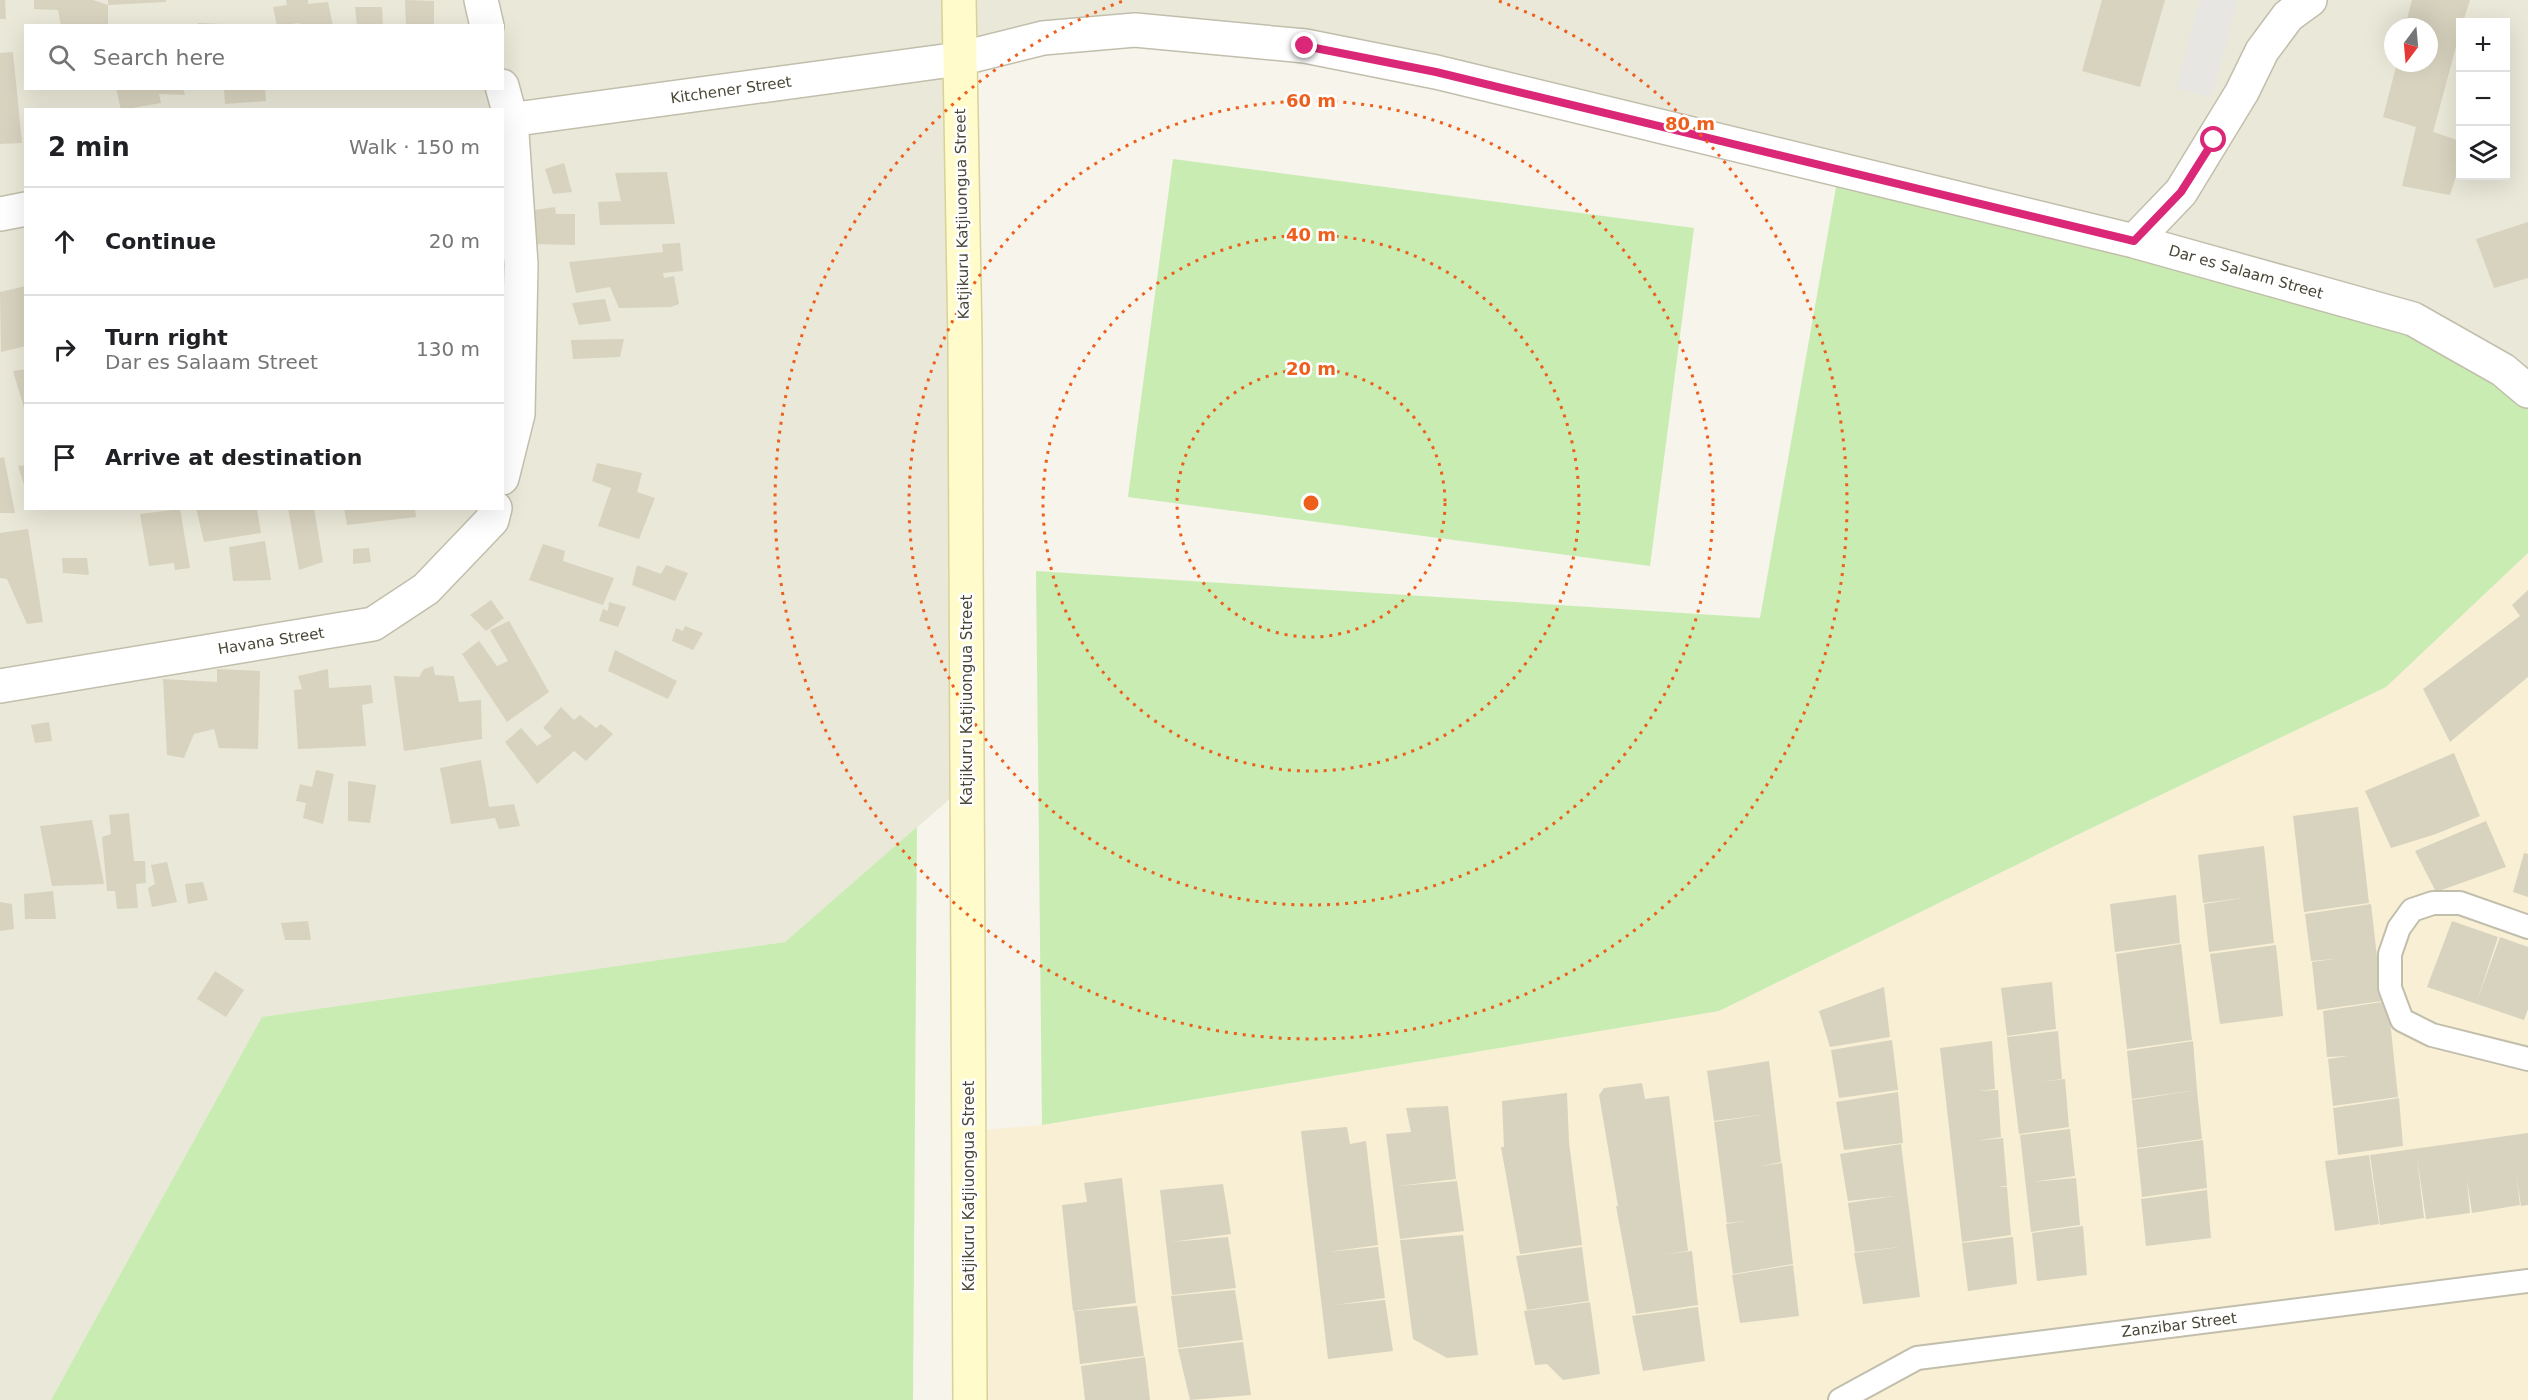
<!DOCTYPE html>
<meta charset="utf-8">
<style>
:root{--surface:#fff;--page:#f2f2f2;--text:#202124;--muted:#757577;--line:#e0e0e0}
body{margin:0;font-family:"DejaVu Sans",sans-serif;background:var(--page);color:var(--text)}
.controls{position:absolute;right:18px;top:18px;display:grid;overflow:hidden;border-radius:0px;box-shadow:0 6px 24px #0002}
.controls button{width:54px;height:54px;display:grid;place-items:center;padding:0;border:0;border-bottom:2px solid var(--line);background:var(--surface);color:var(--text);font:30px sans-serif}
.compass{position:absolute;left:2384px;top:18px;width:54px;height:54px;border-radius:50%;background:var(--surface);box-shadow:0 6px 24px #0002;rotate:196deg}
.stop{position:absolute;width:18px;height:18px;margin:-14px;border:4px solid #db2777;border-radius:50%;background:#fff}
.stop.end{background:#db2777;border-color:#fff;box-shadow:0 2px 6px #0008}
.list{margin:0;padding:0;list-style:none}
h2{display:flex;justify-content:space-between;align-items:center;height:78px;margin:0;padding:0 24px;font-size:26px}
h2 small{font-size:20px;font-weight:400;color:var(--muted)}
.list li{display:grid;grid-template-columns:39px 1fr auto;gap:18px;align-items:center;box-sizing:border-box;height:108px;padding:0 24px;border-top:2px solid var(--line)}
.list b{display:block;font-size:22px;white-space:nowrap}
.list p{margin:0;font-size:20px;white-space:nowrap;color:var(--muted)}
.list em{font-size:20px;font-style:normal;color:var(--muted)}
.icon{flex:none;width:33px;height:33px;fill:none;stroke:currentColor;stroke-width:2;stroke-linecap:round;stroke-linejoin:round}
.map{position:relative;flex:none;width:2528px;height:1400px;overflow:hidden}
.search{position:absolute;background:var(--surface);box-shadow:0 6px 24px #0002;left:24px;top:24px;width:480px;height:66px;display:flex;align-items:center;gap:15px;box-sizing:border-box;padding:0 21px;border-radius:0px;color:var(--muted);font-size:22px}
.panel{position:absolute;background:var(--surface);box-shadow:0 6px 24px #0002;left:24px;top:108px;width:480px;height:402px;border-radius:0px}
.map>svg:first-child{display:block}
.residential{fill:#eae8d8;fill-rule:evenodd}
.commercial{fill:#f8efd5}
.green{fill:#c8ecb2}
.parking{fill:#e7e6e2}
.building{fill:#d8d3bf}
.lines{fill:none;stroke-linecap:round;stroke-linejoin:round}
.lane-casing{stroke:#c2beac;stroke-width:26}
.street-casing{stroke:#c2beac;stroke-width:36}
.secondary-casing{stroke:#d8d298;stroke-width:36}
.lane{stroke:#fff;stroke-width:22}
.street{stroke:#fff;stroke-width:33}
.secondary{stroke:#fffbcb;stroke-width:33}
.route{stroke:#db2777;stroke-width:8}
.ring{fill:none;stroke:#ed5f1b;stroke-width:3;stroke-dasharray:3 6}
.labels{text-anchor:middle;stroke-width:5;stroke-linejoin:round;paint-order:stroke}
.street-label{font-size:15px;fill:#4b4738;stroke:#fff}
.centre{fill:#ed5f1b;stroke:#fff;stroke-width:3}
.ring-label{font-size:18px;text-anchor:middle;font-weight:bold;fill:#ed5f1b;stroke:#fff;stroke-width:5;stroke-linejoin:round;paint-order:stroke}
</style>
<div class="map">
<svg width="2528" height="1400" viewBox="0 0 2528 1400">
<rect width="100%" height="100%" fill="#f6f4eb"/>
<path class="residential" d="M0,0H2528V400L2493,369L1436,72L1135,30L959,59L967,784L785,942L262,1018L51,1400H0ZM2460,22H2506V176H2460ZM26,26H502V88H26ZM2393,27H2429V63H2393ZM26,110H502V508H26Z"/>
<path class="commercial" d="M2528,553V1400H972V1131L1042,1125L1719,1011L2077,835L2386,687Z"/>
<path class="green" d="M1173,159L1694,228L1650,566L1128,497Z
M1838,176L2408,325L2528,400V553L2386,687L2077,835L1719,1011L1042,1125L1036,571L1760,618Z
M917,827L913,1400H51L262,1017L785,942Z"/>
<path class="parking" d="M2200,0H2238L2211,97L2176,89Z"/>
<path class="building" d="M0,0H5L6,19H0Z
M34,0H93L108,5V26H61L58,10L34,9Z
M108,0H166V2L108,5Z
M286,0H308V4L328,2L333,26H300L299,23L277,26L273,7L287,5Z
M405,0L434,1V26H406Z
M2102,0H2165L2140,87L2082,71Z
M2412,0H2470L2463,22H2460V32L2433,132L2460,141V164L2450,195L2402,186L2416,127L2383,117L2397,63H2429V27H2405Z
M355,7H382L383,26H357Z
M198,23L222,24L221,26H198Z
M13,52L22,143L0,144V53Z
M116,88H183L185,95L159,94L161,103L121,110Z
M224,88H265L266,101L225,104Z
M564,163L572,192L553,194L545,169Z
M667,172L675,224L600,225L598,202L621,201L615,173Z
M555,207L556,214H575V245L533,244L528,211Z
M2528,222V278L2494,288L2476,239Z
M680,243L683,271L663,273L664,278L674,276L679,304L671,307L619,308L610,287L576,293L569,262L663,252L662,244Z
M26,286V346L1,352L0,292Z
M605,299L611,321L579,325L572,303Z
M624,339L620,357L573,359L571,340Z
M26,369V411H25L13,371Z
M4,457L15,513H0V458Z
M597,463L642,473L637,492L655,498L639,539L598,526L611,488L592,481Z
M26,465V488H25L18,466Z
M196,508L257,509L261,533L204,542Z
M288,508H314L323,562L299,570Z
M344,508H415L416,517L347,525Z
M180,509L190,568L175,570L174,563L149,566L140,514Z
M28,529L43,622L27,624L7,579L0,578V533Z
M265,541L271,580L233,581L229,547Z
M543,544L565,551L563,561L614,578L603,605L529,580Z
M369,548L371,562L353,564V549Z
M62,558H87L89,575L63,573Z
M637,565L661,574L666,565L688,573L675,601L632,585Z
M2528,590V677L2450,742L2423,689L2520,616L2512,605Z
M491,600L504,618L486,631L470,615Z
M609,602L626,607L618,627L599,621L603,609L608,611Z
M509,621L549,692L507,722L462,654L479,641L497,666L508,661L490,630Z
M685,626L703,633L693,650L672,641L676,628L683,631Z
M615,650L677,681L668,699L608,671Z
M433,666L435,675L454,676L459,702L481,700L482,739L404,751L394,676L419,677L424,669Z
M217,669L260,671L258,749L219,748L214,729L194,734L184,758L167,755L163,679L217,682Z
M328,669L329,688L371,685L373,703L362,705L366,746L298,749L294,690L302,689L298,676Z
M561,707L574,720L580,715L596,728L601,724L613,734L586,761L574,751L537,784L505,742L521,728L537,746L552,736L543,728Z
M49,722L52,741L35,743L31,725Z
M2454,753L2480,816L2436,834L2391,848L2365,791Z
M481,760L489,807L514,804L520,826L499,829L495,818L451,824L440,768Z
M316,770L334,774L323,824L303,818L306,803L296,801L300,784L312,787Z
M348,781L376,785L370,823L348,821Z
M2358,807L2369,903L2304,912L2293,816Z
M129,813L134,861H145L146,883L136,884L138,908L117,909L115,891H107L102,837L111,834L109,815Z
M92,820L104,884L52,886L40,826Z
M2486,821L2506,867L2436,892L2415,851Z
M2264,846L2274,943L2209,952L2204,904L2243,898L2203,903L2198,855Z
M2524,853L2528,854V897L2513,892Z
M167,862L177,902L152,907L148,888L155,884L151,865Z
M203,882L208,900L188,904L185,884Z
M53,891L56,919H25L24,894Z
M2176,895L2180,943L2115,952L2110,904Z
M0,902L12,904L14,929L0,931Z
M2371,904L2382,1001L2317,1010L2312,962L2334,959L2311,961L2305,914Z
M308,921L311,940H285L281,923Z
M2452,921L2498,937L2477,1001L2500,937L2528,947V1009L2524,1020L2427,987Z
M2181,944L2192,1040L2127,1049L2116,954Z
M2276,945L2283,1016L2220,1024L2210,954Z
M215,971L244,990L226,1017L197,999Z
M2052,982L2056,1029L2007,1036L2001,988Z
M1884,987L1890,1037L1830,1047L1819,1011Z
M2388,1001L2398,1097L2333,1106L2328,1059L2348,1056L2327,1057L2323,1011Z
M2058,1031L2062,1079L2039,1082L2065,1079L2069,1127L2019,1134L2007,1037Z
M1892,1040L1898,1090L1839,1098L1831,1050Z
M1992,1041L1995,1089L1978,1091L1998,1090L2001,1137L1976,1141L2003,1138L2007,1186L1997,1187H2007L2011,1235L1962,1242L1940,1048Z
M2193,1041L2197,1090L2132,1099L2127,1051Z
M1769,1061L1781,1162L1762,1166L1782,1163L1793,1264L1733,1274L1726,1224L1745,1221L1727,1223L1714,1122L1768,1114L1714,1121L1707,1071Z
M1642,1083L1645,1099L1669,1096L1688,1251L1661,1255L1692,1251L1698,1305L1636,1314L1616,1206H1618L1599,1095L1604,1088Z
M2197,1090L2202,1139L2137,1148L2132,1100Z
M1898,1092L1903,1143L1844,1150L1836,1102Z
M1567,1093L1569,1142L1582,1245L1520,1254L1501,1147H1504L1502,1101Z
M2399,1098L2403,1146L2338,1155L2333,1108Z
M1448,1106L1456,1179L1398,1186L1457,1181L1464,1231L1400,1239L1386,1134L1411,1132L1406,1108Z
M1347,1127L1350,1144L1366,1141L1378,1245L1328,1252L1378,1247L1385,1298L1335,1305L1385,1300L1393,1351L1328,1359L1301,1131Z
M2070,1129L2075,1176L2032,1182L2076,1178L2080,1225L2031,1232L2020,1135Z
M2528,1133V1205L2521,1206L2516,1173L2520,1205L2472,1213L2467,1180L2470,1213L2426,1219L2417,1158L2424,1218L2380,1225L2370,1155Z
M2203,1140L2207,1188L2142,1197L2137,1149Z
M1901,1144L1920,1297L1863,1304L1854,1253L1899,1247L1855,1252L1848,1203L1894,1196L1848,1201L1840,1154Z
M2369,1155L2379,1224L2335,1231L2325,1161Z
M1122,1178L1136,1303L1073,1311L1062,1205L1087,1202L1084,1183Z
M1223,1184L1231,1234L1171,1242L1228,1237L1236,1288L1172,1295L1160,1190Z
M2207,1190L2211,1238L2146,1246L2141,1199Z
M2083,1226L2087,1275L2037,1281L2032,1233Z
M1463,1235L1478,1355L1447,1358L1413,1339L1400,1240Z
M2013,1237L2017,1284L1968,1291L1962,1243Z
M1582,1247L1589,1301L1527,1310L1516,1256Z
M1793,1265L1799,1316L1740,1323L1732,1275Z
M1235,1290L1243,1340L1178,1348L1171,1296Z
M1590,1302L1600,1374L1563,1380L1547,1364L1535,1365L1524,1311Z
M1137,1306L1144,1356L1080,1364L1074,1311Z
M1698,1307L1705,1361L1643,1371L1632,1316Z
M1243,1342L1251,1395L1190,1400L1178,1349Z
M1145,1357L1150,1400H1085L1081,1366Z"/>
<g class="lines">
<defs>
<path id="lane" d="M2528,927L2460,903H2433L2412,910L2399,928L2390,954V988L2402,1020L2432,1035L2528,1059
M1840,1400L1917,1358L2528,1281"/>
<path id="street" d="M481,0L487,26
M502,86L511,119L521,264L518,414L502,478
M502,121L959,59L1043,38L1135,30L1305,46L1436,72L2134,241L2413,319L2503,370L2528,391
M0,214L26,209
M2134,241L2181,192L2242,92L2262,51L2288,16L2310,0
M0,686L373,624L426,589L492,520L495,508"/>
<path id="secondary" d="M959,0L965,343L970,1400"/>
</defs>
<use href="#lane" class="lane-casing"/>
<use href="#street" class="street-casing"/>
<use href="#secondary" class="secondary-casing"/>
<use href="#lane" class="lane"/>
<use href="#street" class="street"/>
<use href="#secondary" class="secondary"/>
</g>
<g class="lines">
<path class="route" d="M1305,46L1436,72L2134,241L2181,192L2214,140"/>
</g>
<g class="ring">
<circle cx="1311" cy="503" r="134"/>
<circle cx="1311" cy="503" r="268"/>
<circle cx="1311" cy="503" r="402"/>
<path d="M1499 1A536 536 0 1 1 1123 1"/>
</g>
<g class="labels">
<g class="street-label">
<text transform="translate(731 90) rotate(-8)" y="5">Kitchener Street</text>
<text transform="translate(962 214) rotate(-91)" y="5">Katjikuru Katjiuongua Street</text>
<text transform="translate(2246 272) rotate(16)" y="5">Dar es Salaam Street</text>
<text transform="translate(271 641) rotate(-9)" y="5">Havana Street</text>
<text transform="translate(967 700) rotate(-90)" y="5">Katjikuru Katjiuongua Street</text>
<text transform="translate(969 1186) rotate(-90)" y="5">Katjikuru Katjiuongua Street</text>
<text transform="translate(2179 1325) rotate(-7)" y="5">Zanzibar Street</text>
</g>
</g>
<circle cx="1311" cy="503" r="9" class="centre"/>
<g class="ring-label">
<text x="1311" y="107">60 m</text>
<text x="1690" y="130">80 m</text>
<text x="1311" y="241">40 m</text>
<text x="1311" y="375">20 m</text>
</g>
</svg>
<div class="controls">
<button>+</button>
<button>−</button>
<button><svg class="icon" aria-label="layers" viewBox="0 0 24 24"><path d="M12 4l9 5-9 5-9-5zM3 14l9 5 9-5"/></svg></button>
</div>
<svg class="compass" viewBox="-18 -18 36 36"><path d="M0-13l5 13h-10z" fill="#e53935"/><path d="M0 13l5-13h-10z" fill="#757577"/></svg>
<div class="stop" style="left:2214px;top:140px"></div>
<div class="stop end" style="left:1305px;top:46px"></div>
<div class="search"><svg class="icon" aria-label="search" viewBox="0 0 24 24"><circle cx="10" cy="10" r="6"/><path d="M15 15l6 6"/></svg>Search here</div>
<section class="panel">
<h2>2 min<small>Walk · 150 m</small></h2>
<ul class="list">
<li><svg class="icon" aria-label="ahead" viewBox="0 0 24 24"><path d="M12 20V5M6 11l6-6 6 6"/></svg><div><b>Continue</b></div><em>20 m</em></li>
<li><svg class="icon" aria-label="right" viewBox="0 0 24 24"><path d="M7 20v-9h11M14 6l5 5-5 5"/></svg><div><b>Turn right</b><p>Dar es Salaam Street</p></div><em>130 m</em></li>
<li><svg class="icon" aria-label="arrive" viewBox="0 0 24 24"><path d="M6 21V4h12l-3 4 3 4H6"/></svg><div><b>Arrive at destination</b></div></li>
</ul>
</section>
</div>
